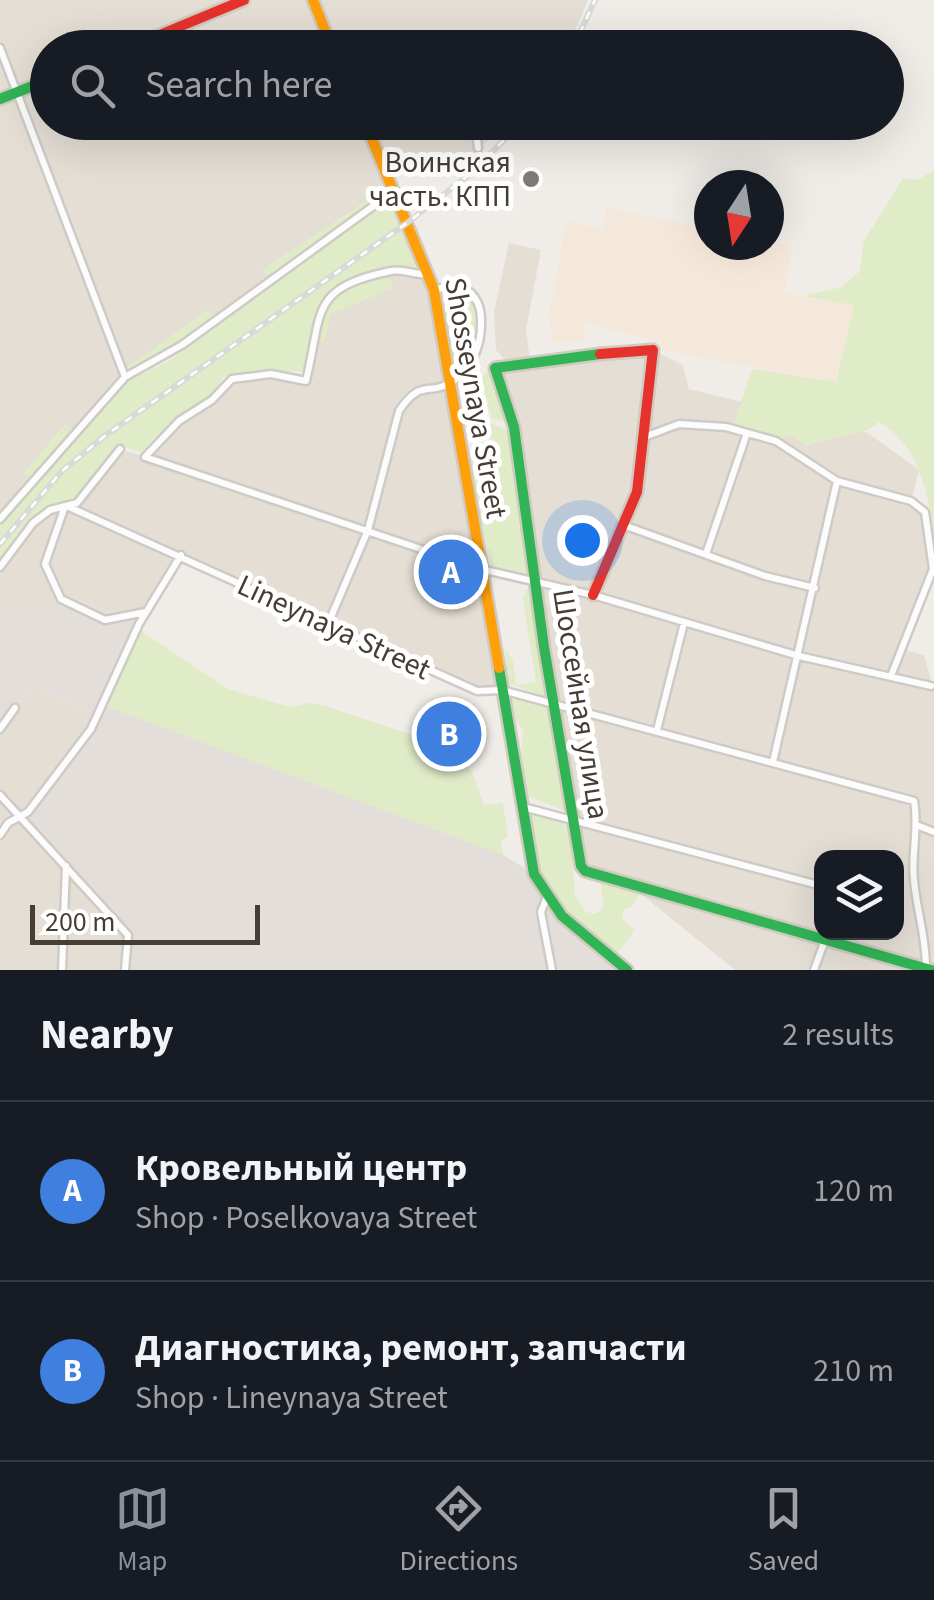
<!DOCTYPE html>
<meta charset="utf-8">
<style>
:root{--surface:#171b24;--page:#20242c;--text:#f1f3f6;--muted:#9ea1a6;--line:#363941;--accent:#8c9099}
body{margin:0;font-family:"Source Sans 3",sans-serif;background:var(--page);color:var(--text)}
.controls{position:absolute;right:30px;bottom:30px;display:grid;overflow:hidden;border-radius:20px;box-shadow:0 10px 40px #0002}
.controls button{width:90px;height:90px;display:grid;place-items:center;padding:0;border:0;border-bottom:2px solid var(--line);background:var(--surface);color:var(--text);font:50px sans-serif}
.compass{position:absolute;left:694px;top:170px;width:90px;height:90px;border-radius:50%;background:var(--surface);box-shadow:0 10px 40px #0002;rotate:192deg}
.scale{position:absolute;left:30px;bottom:25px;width:230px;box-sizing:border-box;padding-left:10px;border:5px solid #463e35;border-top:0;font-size:28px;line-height:35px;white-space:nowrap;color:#463e35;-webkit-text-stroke:8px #fff;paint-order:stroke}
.you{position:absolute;left:582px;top:540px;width:35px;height:35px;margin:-25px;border:8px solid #fff;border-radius:50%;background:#1a73e8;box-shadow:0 0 0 15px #1a73e833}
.badge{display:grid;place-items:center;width:65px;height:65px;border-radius:50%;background:var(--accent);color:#fff;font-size:32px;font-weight:700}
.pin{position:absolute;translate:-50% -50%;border:5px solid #fff;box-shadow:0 2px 10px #0006}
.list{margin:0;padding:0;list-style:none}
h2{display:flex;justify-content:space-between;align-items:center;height:130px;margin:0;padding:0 40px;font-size:42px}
h2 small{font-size:32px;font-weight:400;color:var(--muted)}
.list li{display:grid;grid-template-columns:65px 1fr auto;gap:30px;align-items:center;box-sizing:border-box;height:180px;padding:0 40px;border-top:2px solid var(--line)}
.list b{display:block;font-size:38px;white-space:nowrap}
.list p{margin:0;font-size:32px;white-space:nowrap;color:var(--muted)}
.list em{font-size:32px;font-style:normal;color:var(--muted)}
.icon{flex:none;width:55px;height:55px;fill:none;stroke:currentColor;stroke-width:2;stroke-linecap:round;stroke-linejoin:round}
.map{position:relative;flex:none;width:934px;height:970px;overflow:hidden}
.search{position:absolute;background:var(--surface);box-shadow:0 10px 40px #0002;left:30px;right:30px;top:30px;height:110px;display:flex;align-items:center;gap:25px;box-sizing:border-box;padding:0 35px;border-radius:55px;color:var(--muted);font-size:38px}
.sheet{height:490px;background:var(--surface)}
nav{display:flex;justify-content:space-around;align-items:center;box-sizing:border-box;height:140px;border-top:2px solid var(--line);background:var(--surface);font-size:28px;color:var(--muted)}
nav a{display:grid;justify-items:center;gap:5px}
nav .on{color:var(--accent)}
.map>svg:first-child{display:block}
.residential{fill:#e4ded5;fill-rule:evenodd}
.commercial{fill:#f3e8da}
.industrial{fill:#e3ded9}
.green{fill:#e0ebc8}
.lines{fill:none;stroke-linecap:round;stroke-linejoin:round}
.street-casing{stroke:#cecbc6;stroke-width:11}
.fast-casing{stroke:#d0cabf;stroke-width:15}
.slow-casing{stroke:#d0cabf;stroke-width:15}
.jam-casing{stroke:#d0cabf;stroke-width:15}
.street{stroke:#fdfcfc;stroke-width:6}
.fast{stroke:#30b455;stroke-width:10}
.slow{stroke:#ff9f0a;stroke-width:10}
.jam{stroke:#e5322d;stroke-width:10}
.rail-casing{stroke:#d9d9d8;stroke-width:6}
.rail{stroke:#fff;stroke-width:2.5;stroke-dasharray:8;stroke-linecap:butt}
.poi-dot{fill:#827b74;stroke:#fff;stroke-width:4}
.labels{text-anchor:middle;stroke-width:10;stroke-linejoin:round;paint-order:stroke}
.poi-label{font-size:30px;fill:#463e35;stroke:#fff;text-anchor:end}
.street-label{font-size:30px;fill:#463e35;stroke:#fff}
</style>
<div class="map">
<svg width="934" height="970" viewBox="0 0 934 970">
<rect width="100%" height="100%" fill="#f0ede8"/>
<path class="residential" d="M0,0H588L575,31L561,47L48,48V122L508,123L463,163L446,155L418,153L391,182L394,191L182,345L125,377L0,519Z
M509,243L541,250L526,330L530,360L648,348L683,365L689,389L868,433L919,470L911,501L925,512L933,569L900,649L924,655L934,691V970H735L625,881L581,866L514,427L498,364L508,362L496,350L494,312ZM822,858H896V932H822Z
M390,271L430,274L502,690L477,691L397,659L181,555L139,624L73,598L29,616L0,600V567L33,523L120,449L145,457L163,435L212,400L226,383L272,374L306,381L328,295Z
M35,687L96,714L128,935L125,970H0V728Z"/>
<path class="commercial" d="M607,208L709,229V245H769V241L792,246L785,293L854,305L835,382L659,350L661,342L584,323L585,340L553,343L549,316L566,221L602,229Z"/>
<path class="industrial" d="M73,598L139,624L101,704L492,848L534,874L546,899L625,970H125L127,935L20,816L28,812L91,729L96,714L35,687L0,728V600L29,615Z"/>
<path class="green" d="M934,171V539C929,496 920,445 879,422C862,438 830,435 808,446L789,435L780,440L734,424L752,369L836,382L854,305L803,296L842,287L860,271L864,241L903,178L916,180Z
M387,187L386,193L276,272L266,275L262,270Z
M392,197L417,270L395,266L331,291L321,304L307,365L301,371L222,378L217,390L154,438L142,452L121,446L74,502L39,516L0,565V525L123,383L169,361Z
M388,275L393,288L331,314L324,342L318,339L332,295Z
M456,291L470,296C484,325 475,349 455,372L443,303Z
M209,309L213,316C194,331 147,371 124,369Z
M488,369H492L505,422L492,419L482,383L478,384Z
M489,423L511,431L526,574L491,567L467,455L491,445Z
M65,424L74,430L31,479L24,473Z
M529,585L532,587L548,698L508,683L505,648L513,660L516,685L536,682L523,599Z
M139,624L144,633L228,689L290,707L309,703L325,706L449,747L472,771L484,805L503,803L508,837L501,841L503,855L100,704Z
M515,695L552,708L567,811L527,796L521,758L523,729L514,718L510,700Z
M531,814H541L570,827L575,896L586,912L596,914L604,905L600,880L641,892L631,907L624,909L622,919L635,930L616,955C563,917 530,884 531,814Z"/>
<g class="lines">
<defs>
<path id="street" d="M331,45C399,42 485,24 550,48
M0,48L125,377
M475,122L478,148
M429,274C415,276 404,268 391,271C309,288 323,311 306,381L271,374L232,379L212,400L179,421L145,457L481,569L593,595L799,656L931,686
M647,436L679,424L726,427L776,441L837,481L911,501L925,512L933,569L891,676
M65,506L45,564L61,599L105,620L146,612
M69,507L477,691L502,690L914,801C919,829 911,854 914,881C917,912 926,936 926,969
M0,519L125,377L182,345L394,191
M626,526L765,576L815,588
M706,554L747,433
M0,567L33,523L50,510L77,503L120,449
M328,624L368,530L399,411C422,377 428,397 452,382C473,369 482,343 481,320C481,302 472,290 456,284L434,290
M0,729L15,708
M657,730L684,623
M773,762L837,481
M0,795L128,935L125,970
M523,807L822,886
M919,826L934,832
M0,835L8,823L28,812L91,729L139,624L181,555
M546,899L541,912L552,970
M62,970L66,866
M814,970L828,932"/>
<path id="fast" d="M0,99L48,80
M600,354L495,368L514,427L544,647L581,866L585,871L931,970
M499,668L534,874L562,916L627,970"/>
<path id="slow" d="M313,0L332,48
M365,122L434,290L499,668"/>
<path id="jam" d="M128,48L244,0
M593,595L637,492L653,350L600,354"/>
</defs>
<use href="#street" class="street-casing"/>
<use href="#fast" class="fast-casing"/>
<use href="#slow" class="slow-casing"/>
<use href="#jam" class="jam-casing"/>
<use href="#street" class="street"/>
<use href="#fast" class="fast"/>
<use href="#slow" class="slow"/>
<use href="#jam" class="jam"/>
<defs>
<path id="rail" d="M573,48L595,0
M0,544L62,471L106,435L407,223L470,174L522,122"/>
</defs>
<use href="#rail" class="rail-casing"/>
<use href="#rail" class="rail"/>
</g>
<circle class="poi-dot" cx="531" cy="179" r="10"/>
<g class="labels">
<g class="poi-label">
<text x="511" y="172">Воинская<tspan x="511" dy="34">часть. КПП</tspan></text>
</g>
<g class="street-label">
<text transform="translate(476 398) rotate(80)" y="10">Shosseynaya Street</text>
<text transform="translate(334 627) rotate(25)" y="10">Lineynaya Street</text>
<text transform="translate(581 704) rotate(81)" y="10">Шоссейная улица</text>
</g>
</g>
</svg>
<div class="controls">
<button><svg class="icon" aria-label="layers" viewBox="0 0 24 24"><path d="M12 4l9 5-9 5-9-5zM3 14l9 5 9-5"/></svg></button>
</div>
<svg class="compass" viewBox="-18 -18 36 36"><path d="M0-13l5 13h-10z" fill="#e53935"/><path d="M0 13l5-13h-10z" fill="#9ea1a6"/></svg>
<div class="scale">200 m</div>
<div class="you"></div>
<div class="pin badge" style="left:451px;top:572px;background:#3f7fe0">A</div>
<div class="pin badge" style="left:449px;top:734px;background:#3f7fe0">B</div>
<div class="search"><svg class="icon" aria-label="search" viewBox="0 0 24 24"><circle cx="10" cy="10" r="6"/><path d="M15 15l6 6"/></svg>Search here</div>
</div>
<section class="sheet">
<h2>Nearby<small>2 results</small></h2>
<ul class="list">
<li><span class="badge" style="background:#3f7fe0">A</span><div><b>Кровельный центр</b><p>Shop · Poselkovaya Street</p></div><em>120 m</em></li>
<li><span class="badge" style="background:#3f7fe0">B</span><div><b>Диагностика, ремонт, запчасти</b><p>Shop · Lineynaya Street</p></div><em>210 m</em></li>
</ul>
</section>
<nav>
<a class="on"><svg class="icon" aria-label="map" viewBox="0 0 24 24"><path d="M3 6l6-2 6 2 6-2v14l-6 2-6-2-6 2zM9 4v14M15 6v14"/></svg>Map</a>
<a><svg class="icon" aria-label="directions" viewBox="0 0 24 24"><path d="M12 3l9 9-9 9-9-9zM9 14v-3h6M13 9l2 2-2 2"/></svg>Directions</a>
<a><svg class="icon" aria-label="saved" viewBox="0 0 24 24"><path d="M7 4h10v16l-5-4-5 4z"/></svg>Saved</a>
</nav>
